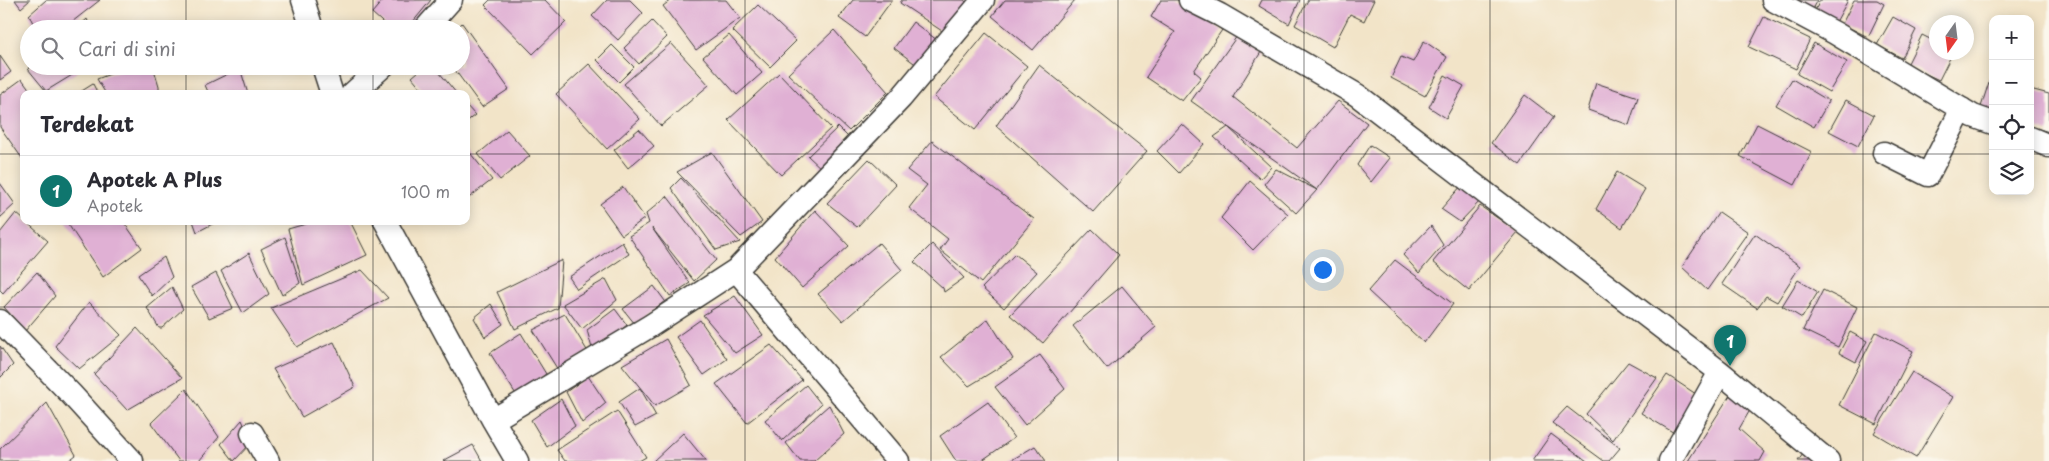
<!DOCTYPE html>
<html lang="id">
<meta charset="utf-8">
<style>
:root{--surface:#fff;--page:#f7f7f7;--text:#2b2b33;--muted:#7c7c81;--line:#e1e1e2;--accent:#0f766e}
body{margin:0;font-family:"Playpen Sans",sans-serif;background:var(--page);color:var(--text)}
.controls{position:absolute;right:15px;top:15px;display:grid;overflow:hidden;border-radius:10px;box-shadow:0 2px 12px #0003}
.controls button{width:45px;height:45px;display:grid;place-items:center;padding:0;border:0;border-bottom:1px solid var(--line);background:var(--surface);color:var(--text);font:25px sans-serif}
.compass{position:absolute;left:1929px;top:15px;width:45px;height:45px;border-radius:50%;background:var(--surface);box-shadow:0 2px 12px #0003;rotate:194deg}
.you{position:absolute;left:1322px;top:269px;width:18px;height:18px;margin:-12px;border:4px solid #fff;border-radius:50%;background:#1a73e8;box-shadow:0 0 0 8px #1a73e833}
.badge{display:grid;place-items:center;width:32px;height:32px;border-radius:50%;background:var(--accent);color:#fff;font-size:16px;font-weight:700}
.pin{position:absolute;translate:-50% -41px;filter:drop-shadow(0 1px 2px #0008)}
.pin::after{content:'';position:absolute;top:26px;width:18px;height:15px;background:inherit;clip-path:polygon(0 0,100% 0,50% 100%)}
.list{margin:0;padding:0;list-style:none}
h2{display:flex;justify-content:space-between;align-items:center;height:65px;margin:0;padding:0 20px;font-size:21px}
h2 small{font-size:16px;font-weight:400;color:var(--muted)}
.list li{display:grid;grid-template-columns:32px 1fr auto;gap:15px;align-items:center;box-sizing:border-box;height:70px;padding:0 20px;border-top:1px solid var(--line)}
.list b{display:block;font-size:19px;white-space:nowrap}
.list p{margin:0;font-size:16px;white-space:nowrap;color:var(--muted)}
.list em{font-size:16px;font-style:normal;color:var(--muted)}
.icon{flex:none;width:28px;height:28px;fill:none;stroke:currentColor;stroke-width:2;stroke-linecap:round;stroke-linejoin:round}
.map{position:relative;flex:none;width:2049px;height:461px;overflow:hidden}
.search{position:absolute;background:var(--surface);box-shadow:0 2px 12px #0003;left:20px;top:20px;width:450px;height:55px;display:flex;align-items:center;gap:12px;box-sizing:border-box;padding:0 18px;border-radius:28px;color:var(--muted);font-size:19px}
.panel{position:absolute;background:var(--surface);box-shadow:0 2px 12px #0003;left:20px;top:90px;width:450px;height:135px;border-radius:10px}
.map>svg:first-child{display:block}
.building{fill:#e0b0d4}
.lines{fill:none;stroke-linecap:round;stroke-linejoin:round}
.street-casing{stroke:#3c3a36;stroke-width:25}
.street{stroke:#fff;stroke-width:22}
.grid{fill:none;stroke:#1c1c1c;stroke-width:1;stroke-opacity:0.55}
</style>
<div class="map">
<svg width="2049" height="461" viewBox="0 0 2049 461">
<rect width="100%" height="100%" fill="#fbf7ec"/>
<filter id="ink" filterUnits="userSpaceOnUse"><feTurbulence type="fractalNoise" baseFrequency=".02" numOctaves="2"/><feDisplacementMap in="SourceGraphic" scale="10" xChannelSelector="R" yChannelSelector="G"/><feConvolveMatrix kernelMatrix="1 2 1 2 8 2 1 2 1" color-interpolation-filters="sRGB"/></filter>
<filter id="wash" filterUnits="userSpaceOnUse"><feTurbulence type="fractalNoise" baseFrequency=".0096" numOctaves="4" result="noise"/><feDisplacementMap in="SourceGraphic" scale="20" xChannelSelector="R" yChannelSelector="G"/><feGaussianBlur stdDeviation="1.12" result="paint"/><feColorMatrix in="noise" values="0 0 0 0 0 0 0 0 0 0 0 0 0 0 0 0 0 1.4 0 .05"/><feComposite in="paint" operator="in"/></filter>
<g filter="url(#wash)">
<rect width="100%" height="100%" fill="#f2e4c8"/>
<g id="blocks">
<path class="building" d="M15,0H30L21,8Z
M46,0H100L63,29H36L29,15Z
M383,0H431L407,29H390L372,13Z
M490,0H545L566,22L533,54L485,5Z
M607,0H630L643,13L618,40L592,16Z
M671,0H726L740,18L696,50L663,6Z
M853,0H892L865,37L839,18Z
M902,0H964L969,4L948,35L900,3Z
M1005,0H1075L1033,50L992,16Z
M1161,0H1177L1222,30L1194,71L1201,77L1182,101L1146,77L1175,32L1151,17Z
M1262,0H1300L1289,24L1259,6Z
M1308,0H1374L1364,21L1350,14L1333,47L1295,25Z
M1791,0H1817L1811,11Z
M1820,0H1848L1836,22L1815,11Z
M1854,0H1877L1884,4L1868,37L1842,24Z
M758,5L796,41L770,67L732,30Z
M1764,17L1810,39L1796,69L1749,47Z
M1893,17L1916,30L1902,58L1877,45Z
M87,19L91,29H76Z
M652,21L667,37L639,64L624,48Z
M913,22L937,40L918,66L894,48Z
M462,23L509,89L482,107L452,66H461V29H456Z
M834,30L888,92L849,131L788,74Z
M986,33L1027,66L975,130L934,97Z
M729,35L762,73L737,95L703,57Z
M1922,35L1936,42V52H1953L1939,80L1907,65Z
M1237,36L1261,52L1233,97L1297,148L1338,101L1367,123L1317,190L1296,213L1264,184L1276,169L1317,190L1228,127L1271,167L1260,179L1214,137L1228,127L1191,101Z
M1424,41L1447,57L1425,96L1391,78L1401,57L1413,62Z
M671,43L709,85L661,126L624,84Z
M1814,43L1847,62L1829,92L1797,74Z
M612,45L634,67L619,82L597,60Z
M0,56L11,72L0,80Z
M589,64L640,119L607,149L556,94Z
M1039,65L1147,151L1093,212L996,126Z
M31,66H87L46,91L28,69Z
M153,66L159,86V94H106L97,79L118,71Z
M425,66H434L457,94H426L412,77Z
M240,68L248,94H209L205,85Z
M779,73L831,128L781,175L728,120Z
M1445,75L1464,86L1446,118L1429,107Z
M1991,76L1993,77V114L1980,110Z
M22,79L33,94H24V161L0,127V95Z
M1792,79L1829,101L1814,127L1776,105Z
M1596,83L1638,97L1629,125L1588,110Z
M93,84L98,94H77Z
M2030,89L2049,94V132L2030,126Z
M1525,95L1554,117L1520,165L1491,143Z
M1846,100L1874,115L1858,146L1829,131Z
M466,105L475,115L466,122Z
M1182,124L1204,144L1179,173L1157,151Z
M1757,124L1812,152L1795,185L1740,156Z
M838,127L852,141L823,170L808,156Z
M639,129L654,146L628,168L614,150Z
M507,130L530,156L500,180L478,154Z
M932,141L1034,219L981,283L940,250L948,239L909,208L927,185L907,170Z
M1370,145L1390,158L1371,182L1357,165Z
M466,148L492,180L466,200Z
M712,152L762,222L741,237L677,172Z
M869,159L896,185L857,227L827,203Z
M1617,172L1645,189L1622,228L1596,209Z
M681,178L740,242L716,250L671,188Z
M1250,181L1288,214L1253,250L1221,218Z
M0,183L15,204L0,218Z
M1462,185L1482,199L1460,222L1441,209Z
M623,187L645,218L622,235L600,204Z
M667,196L716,260L694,281L652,228L690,283L670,296L629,236L649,223L646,214Z
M1480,206L1518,232L1469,291L1433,262Z
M815,210L849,246L802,288L775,257Z
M1719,212L1748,232L1707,290L1682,267Z
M16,213L48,241L3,293L0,290V233Z
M66,221H123L142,248L103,277Z
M193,221H218L197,232Z
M316,221H350L367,255L303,285L288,229Z
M1431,226L1443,245L1419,273L1403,255Z
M1092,229L1119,255L1043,343L1010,315Z
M1755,234L1800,266L1777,302L1766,296L1757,308L1722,284Z
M285,237L300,283L282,295L261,249Z
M622,242L629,254L577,289L569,277Z
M879,243L902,270L843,321L818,294Z
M932,244L964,278L944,292L943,288L914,262Z
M249,253L269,294L243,313L221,271Z
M1015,254L1037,272L1004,308L982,288Z
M164,257L172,277L152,296L138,275Z
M562,260L558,308L515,329L497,292Z
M1395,260L1453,304L1424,343L1368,291Z
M362,270L388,298L297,347L271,308Z
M37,272L55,296L25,331L4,307Z
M216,273L233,308L209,318L191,287Z
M606,279L617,300L582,329L563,304Z
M1798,280L1818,292L1802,318L1782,306Z
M654,286L665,301L635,324L623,309Z
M1122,286L1156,327L1107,369L1073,326Z
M172,287L183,309L162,328H159L147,308Z
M1823,290L1857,307L1838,347L1803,330Z
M735,296L763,335L735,353L703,315Z
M89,302L121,335L79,369L55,346Z
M491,304L503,324L485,337L474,318Z
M615,309L627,325L593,352L587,330Z
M565,314L588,352L558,370L533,330Z
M988,319L1013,359L969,386L941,357Z
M700,320L727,359L704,375L676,337Z
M137,328L182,378L127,410L94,374Z
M1850,332L1867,341L1856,362L1839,353Z
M1876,332L1913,351L1876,424L1839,405Z
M521,333L546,374L517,396L490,353Z
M666,339L691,385L655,406L622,365Z
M334,342L355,387L302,417L273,369Z
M771,345L802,380L747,423L716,384Z
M0,346L13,365L0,378Z
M1040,355L1065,389L1025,425L995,387Z
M1628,362L1657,378L1613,440L1586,414Z
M1912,372L1953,397L1916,458L1874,433Z
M1667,375L1699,396L1676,434L1641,413Z
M588,376L606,403L582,423L566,392Z
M806,385L821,404L782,441L765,420Z
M640,388L656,416L635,427L619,402Z
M186,389L219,437L199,461H179L151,423Z
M1732,392L1753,405L1739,429L1765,452L1760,461H1688Z
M561,399L575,426L547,447L531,420Z
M988,402L1014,438L981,461H956L940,436Z
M47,403L76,455L68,461H0V449Z
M829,405L844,434L814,461H800L786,443Z
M1567,407L1620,448L1609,461H1604L1552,423Z
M617,411L646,457L639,461H565L557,450Z
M242,420L252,442L234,461L221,444Z
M683,433L706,461H653Z
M1551,434L1587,461H1532Z
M473,445L482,461H443Z
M1035,446L1046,461H1010Z
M1803,454L1814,461H1798Z"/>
</g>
</g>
<g filter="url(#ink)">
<use href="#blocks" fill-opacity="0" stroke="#3c3a36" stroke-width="1"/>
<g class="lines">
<defs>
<path id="street" d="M303,0L312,29
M1190,0L1220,15L1357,95L1720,372L1828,461
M1773,0L1835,33L1973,116L1993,123
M425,29L451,0
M323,66L332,94
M352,94L383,66
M2030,138L2049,146
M1884,153L1928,175L1962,109
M385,221L493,420L517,461
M736,270L898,461
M0,321L71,394L132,461
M493,420L650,326L736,270L901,98L983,0
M252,433L268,461
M1670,461L1720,372"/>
</defs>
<use href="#street" class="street-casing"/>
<use href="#street" class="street"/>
</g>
</g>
<path class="grid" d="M186,0V29M373,0V29M559,0V461M745,0V461M931,0V461M1118,0V461M1304,0V461M1490,0V461M1676,0V461M1863,0V461M186,66V94M373,66V94M0,154H24M466,154H1993M2030,154H2049M186,221V461M373,221V461M0,307H2049"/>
</svg>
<div class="controls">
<button>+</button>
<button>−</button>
<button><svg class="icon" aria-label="locate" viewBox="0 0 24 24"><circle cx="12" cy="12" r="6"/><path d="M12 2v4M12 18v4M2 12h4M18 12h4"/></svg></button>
<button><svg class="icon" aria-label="layers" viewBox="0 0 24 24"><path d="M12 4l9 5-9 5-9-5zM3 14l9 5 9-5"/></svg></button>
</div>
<svg class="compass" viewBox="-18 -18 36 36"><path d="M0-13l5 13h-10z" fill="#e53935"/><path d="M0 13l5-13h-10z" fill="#7c7c81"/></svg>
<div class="you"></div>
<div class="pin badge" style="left:1730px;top:366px">1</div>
<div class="search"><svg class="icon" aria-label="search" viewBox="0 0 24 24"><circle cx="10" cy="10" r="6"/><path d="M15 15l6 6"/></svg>Cari di sini</div>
<section class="panel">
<h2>Terdekat<small></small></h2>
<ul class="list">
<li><span class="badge">1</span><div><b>Apotek A Plus</b><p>Apotek</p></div><em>100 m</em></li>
</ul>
</section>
</div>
